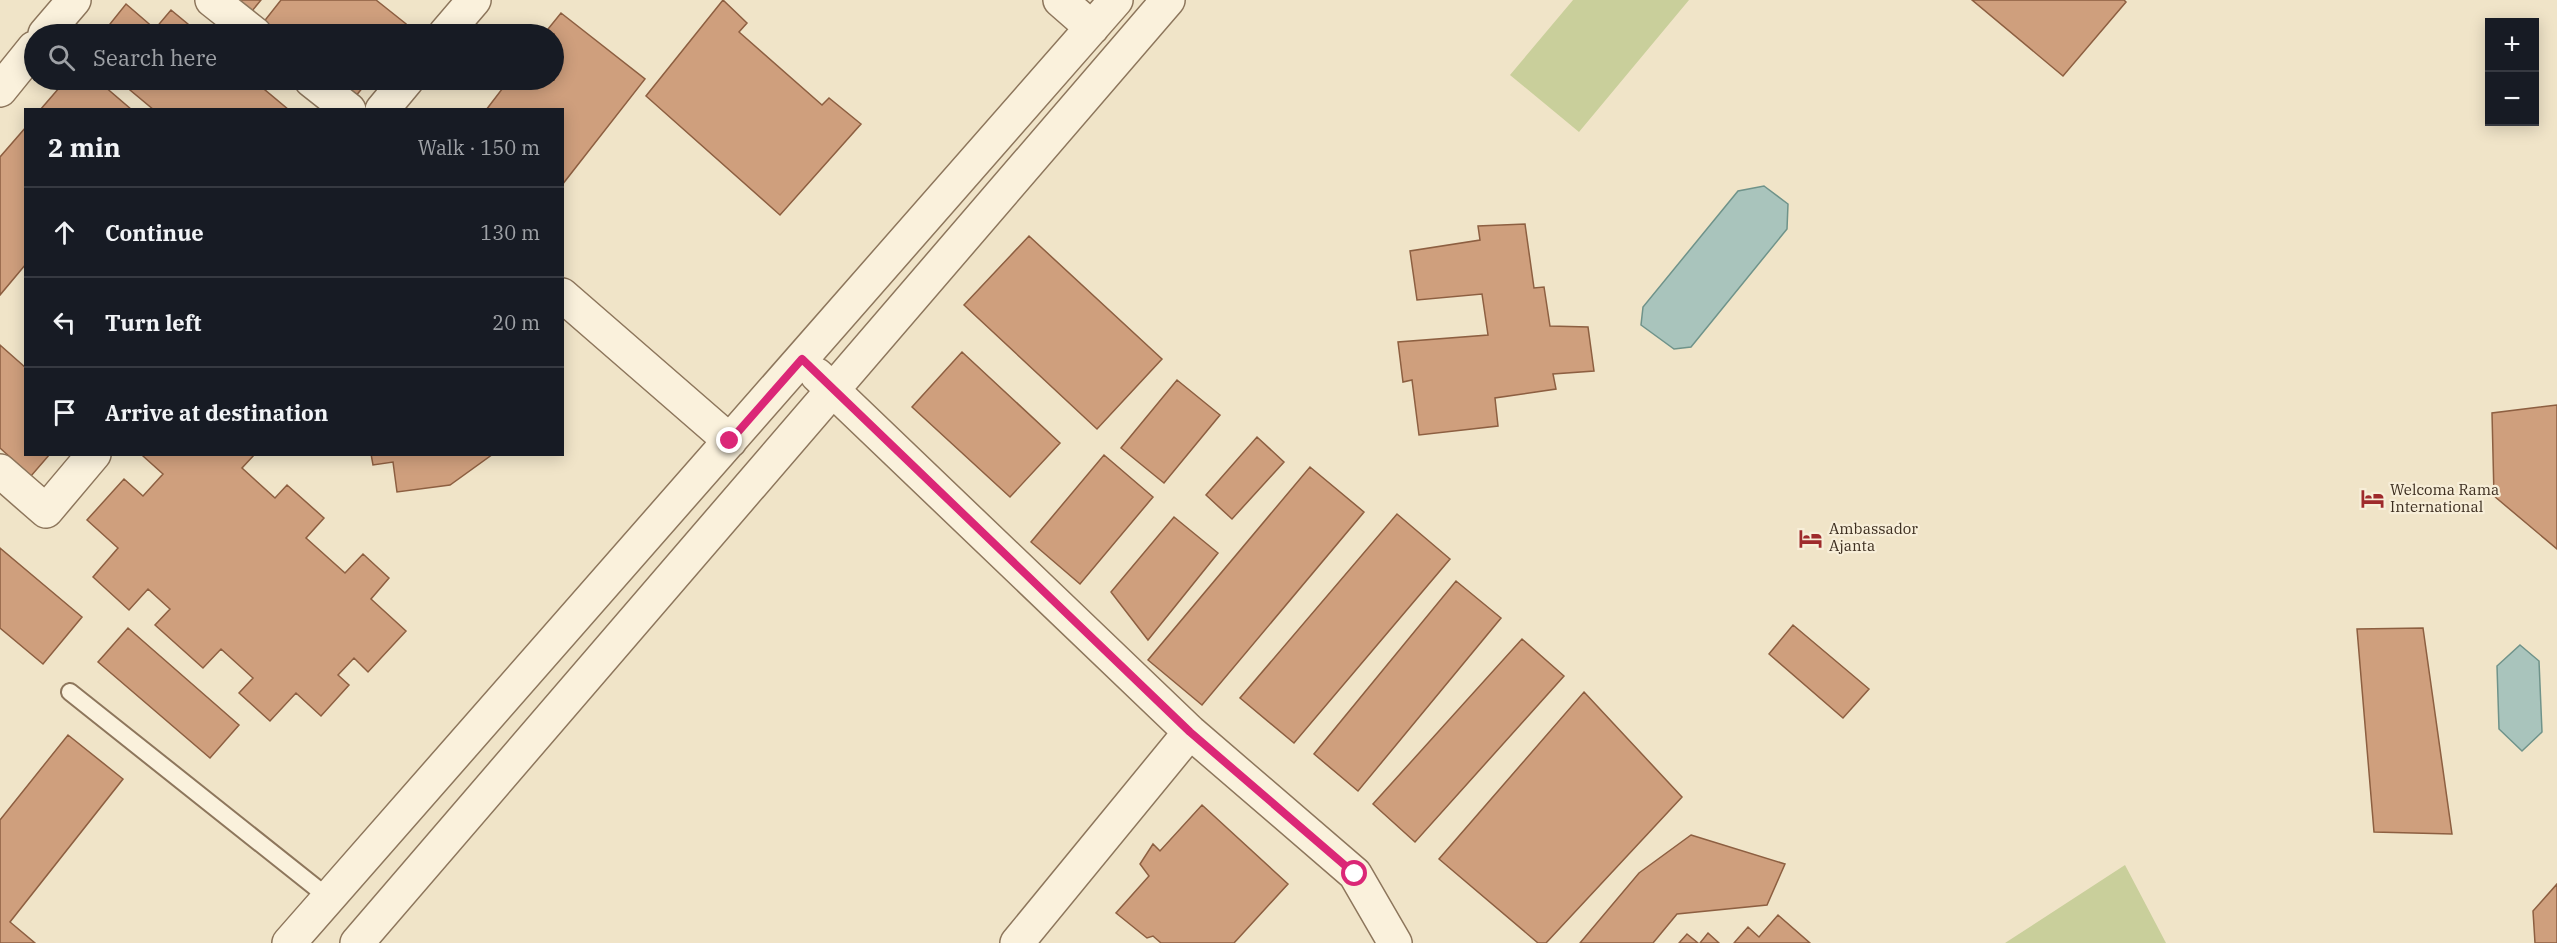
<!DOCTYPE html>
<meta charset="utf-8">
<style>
:root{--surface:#171b24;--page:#242831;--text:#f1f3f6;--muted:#9ea1a6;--line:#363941}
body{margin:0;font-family:"IBM Plex Serif",serif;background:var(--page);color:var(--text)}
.controls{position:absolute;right:18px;top:18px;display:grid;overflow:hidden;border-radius:0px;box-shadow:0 3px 15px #0003}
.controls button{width:54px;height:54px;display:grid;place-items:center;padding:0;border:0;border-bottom:2px solid var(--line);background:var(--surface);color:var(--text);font:30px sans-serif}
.stop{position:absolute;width:18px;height:18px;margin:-14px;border:4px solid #db2777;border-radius:50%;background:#fff}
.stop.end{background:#db2777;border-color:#fff;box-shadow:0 2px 6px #0008}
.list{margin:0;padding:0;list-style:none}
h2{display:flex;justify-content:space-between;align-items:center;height:78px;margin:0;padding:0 24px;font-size:26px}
h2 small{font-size:20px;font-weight:400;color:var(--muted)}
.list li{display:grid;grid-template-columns:39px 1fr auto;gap:18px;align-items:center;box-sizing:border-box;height:90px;padding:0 24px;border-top:2px solid var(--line)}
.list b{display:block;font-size:22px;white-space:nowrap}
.list em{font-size:20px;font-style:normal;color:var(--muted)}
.icon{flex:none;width:33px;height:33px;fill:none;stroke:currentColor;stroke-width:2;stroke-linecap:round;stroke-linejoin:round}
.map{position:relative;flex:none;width:2557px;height:943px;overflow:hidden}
.search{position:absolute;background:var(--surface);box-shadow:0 3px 15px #0003;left:24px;top:24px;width:540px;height:66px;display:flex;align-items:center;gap:15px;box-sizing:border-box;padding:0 21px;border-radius:33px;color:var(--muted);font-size:22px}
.panel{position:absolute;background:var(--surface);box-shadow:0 3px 15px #0003;left:24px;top:108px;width:540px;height:348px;border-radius:0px}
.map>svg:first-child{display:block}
.green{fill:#c9cf9b}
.water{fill:#a9c4bc;stroke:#6f938a;stroke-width:1.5}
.building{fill:#cf9f7d;stroke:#8d5f41;stroke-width:1.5}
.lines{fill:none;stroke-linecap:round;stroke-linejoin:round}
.lane-casing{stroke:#8d765c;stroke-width:20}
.street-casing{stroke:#8d765c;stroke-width:36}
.lane{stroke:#faf1dc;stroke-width:16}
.street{stroke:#faf1dc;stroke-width:33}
.route{stroke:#db2777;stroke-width:8}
.labels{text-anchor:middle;stroke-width:4.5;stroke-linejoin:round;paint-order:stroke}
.poi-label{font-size:15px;fill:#3d2e20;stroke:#f7eed8;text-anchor:start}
</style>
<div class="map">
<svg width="2557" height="943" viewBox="0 0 2557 943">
<rect width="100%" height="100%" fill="#f0e4c8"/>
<path class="green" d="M1573,0H1689L1579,132L1510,75Z
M2125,865L2166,943H2005Z"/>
<path class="water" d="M1764,186L1788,204L1787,229L1691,347L1674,349L1641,325L1643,307L1738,191Z
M2520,645L2539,661L2542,732L2522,751L2499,729L2497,666Z"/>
<path class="building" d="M238,0H261L252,11Z
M281,0H376L410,27L404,34H276L262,24Z
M723,0L747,23L739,32L822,105L829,98L861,124L780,215L646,96Z
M1972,0H2124L2126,2L2063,76Z
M126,4L155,29L171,10L200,34H102Z
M561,13L645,79L562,185V110H486L509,80H554V34H544Z
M66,80H97L132,110H40Z
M118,80H253L289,110H154Z
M333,80H369L355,97Z
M26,127V264L0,295V157Z
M1525,224L1534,288L1544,287L1550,326L1588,327L1594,371L1553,374L1556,389L1495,398L1498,426L1419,435L1412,380L1403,382L1398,342L1488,335L1482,294L1417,300L1410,251L1480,240L1478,226Z
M1029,236L1162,359L1097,429L964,305Z
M0,345L26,368V454H50L31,476L0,448Z
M962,352L1060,443L1010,497L912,407Z
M1177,380L1220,415L1164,483L1121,448Z
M2557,405V549L2494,496L2492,413Z
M1257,437L1284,462L1232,519L1206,495Z
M145,454H255L242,468L275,498L287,485L324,518L306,538L345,573L363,554L389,578L371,599L406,631L368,672L354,658L338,675L349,685L321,716L296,693L270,721L239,693L253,678L221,649L203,668L155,625L170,609L148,589L129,610L93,577L118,548L87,520L124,479L143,496L163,474L143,456Z
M371,454H493L450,485L397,492L393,462L373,465Z
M1104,455L1153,497L1080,584L1031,542Z
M1310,467L1364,512L1202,705L1148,660Z
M1397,514L1450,559L1294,743L1240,698Z
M1174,517L1218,553L1148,640L1111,592Z
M0,548L82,617L43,664L0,628Z
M1456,581L1501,618L1358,791L1314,754Z
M1793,625L1869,689L1843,718L1769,654Z
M128,628L239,725L210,758L98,662Z
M2423,628L2452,834L2374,832L2357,629Z
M1522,639L1564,676L1415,842L1373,804Z
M1584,692L1682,797L1546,943H1538L1439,859Z
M68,735L123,779L10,922L35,943H0V820Z
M1202,805L1288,884L1234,943H1161L1153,936L1147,938L1116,913L1149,876L1140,864L1153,844L1160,851Z
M1691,835L1785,864L1767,905L1677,914L1653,943H1580L1639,873Z
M2557,884V943H2535L2533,911Z
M1778,915L1810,943H1734L1748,927L1759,937Z
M1708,933L1719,943H1700Z
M1687,934L1698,943H1679Z"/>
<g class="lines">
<defs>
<path id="lane" d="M70,692L329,898"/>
<path id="street" d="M212,0L255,34
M1060,0L1092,28
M45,34L74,0
M445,34L474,0
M311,80L349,110
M0,90L34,48
M382,110L407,80
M562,295L730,441
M817,375L1190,732L1355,874L1395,943
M0,471L46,511L94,454
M289,943L1116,0
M357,943L1168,0
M1017,943L1190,732"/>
</defs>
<use href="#lane" class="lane-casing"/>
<use href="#street" class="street-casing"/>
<use href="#lane" class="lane"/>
<use href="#street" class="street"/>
</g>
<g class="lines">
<path class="route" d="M730,441L802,359L1190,732L1355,874"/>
</g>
<defs>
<symbol id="hotel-bare" viewBox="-9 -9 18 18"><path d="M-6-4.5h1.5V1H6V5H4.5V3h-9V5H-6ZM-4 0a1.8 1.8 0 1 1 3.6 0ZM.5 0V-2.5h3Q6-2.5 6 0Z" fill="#9e2a2b" stroke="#f7eed8" stroke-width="2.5" paint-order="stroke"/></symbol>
</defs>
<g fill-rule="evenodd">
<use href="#hotel-bare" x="2356" y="482" width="33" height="33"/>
<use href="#hotel-bare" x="1794" y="522" width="33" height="33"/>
</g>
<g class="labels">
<g class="poi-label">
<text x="2390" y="495">Welcoma Rama<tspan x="2390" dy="17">International</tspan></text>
<text x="1829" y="534">Ambassador<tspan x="1829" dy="17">Ajanta</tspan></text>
</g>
</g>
</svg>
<div class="controls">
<button>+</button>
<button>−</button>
</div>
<div class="stop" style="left:1355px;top:874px"></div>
<div class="stop end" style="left:730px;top:441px"></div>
<div class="search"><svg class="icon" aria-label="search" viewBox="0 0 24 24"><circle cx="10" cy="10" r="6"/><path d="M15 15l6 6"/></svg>Search here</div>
<section class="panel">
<h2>2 min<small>Walk · 150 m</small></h2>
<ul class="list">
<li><svg class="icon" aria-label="ahead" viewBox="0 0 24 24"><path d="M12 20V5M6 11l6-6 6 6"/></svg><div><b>Continue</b></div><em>130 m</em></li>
<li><svg class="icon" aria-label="left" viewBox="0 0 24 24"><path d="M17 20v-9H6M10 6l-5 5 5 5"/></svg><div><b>Turn left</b></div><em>20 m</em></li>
<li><svg class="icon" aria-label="arrive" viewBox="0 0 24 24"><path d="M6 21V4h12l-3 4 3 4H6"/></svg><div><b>Arrive at destination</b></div></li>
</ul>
</section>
</div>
